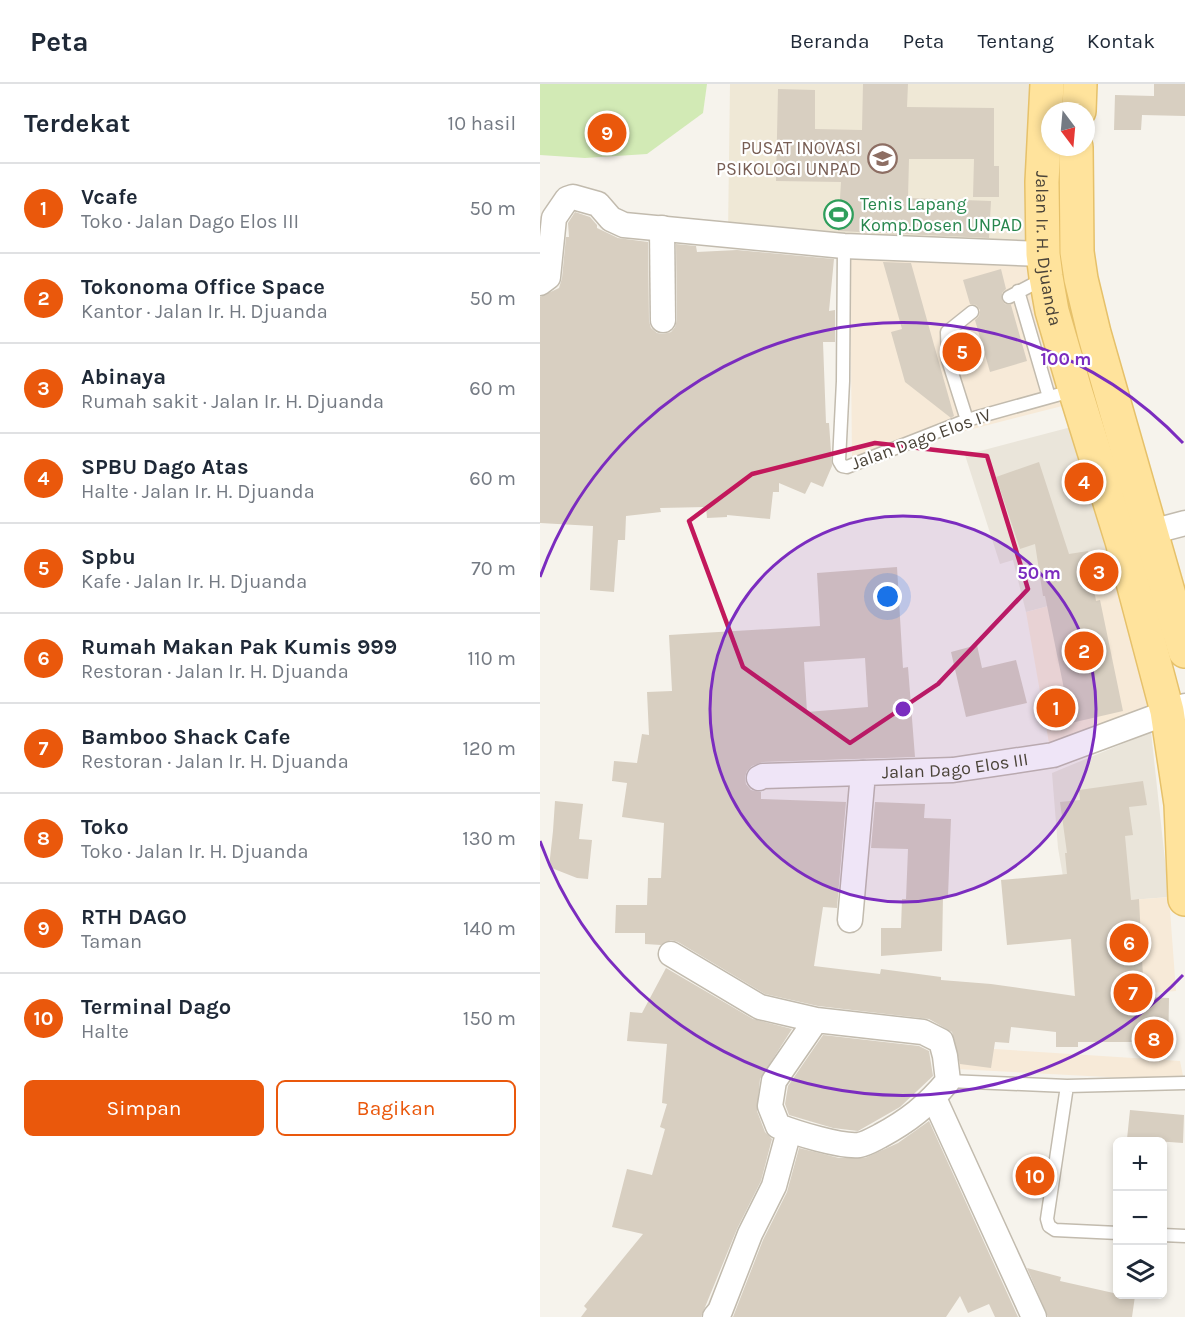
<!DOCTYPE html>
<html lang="id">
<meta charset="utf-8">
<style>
:root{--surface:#fff;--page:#f6f6f7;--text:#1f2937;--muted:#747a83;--line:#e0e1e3;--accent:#ea580c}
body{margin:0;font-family:Karla,sans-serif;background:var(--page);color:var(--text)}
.controls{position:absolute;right:18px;bottom:18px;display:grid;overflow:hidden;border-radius:9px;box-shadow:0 3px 9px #0003}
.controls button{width:54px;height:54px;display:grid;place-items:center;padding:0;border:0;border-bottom:2px solid var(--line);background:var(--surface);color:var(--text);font:30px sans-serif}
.compass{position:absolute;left:501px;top:18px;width:54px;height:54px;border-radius:50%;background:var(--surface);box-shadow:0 3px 9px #0003;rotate:164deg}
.you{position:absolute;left:348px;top:513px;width:21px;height:21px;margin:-15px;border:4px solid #fff;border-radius:50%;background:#1a73e8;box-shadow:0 0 0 9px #1a73e833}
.badge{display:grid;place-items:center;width:39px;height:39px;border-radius:50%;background:var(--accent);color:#fff;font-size:20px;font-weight:700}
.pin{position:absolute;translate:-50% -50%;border:3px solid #fff;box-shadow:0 2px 6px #0006}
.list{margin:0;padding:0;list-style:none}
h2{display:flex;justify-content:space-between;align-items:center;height:78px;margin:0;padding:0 24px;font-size:26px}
h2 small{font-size:20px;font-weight:400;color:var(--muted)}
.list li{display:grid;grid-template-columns:39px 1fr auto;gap:18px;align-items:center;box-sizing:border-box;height:90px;padding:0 24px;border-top:2px solid var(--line)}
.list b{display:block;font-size:22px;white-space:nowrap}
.list p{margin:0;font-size:20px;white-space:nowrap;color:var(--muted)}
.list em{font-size:20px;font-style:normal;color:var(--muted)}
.actions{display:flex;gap:12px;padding:18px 24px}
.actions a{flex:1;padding:14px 0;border:2px solid var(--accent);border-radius:9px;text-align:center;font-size:21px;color:var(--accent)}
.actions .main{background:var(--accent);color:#fff}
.icon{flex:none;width:33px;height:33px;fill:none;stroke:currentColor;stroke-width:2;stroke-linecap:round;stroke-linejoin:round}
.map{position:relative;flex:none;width:645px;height:1233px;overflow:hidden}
header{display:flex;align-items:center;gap:36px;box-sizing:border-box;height:84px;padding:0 30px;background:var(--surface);border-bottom:2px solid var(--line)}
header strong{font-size:28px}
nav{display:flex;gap:33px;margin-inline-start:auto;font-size:21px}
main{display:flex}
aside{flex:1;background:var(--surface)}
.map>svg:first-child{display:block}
.residential{fill:#eae5da}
.commercial{fill:#f7ead8}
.education{fill:#efe8d6}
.green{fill:#d2eab5}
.building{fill:#d8cfc1;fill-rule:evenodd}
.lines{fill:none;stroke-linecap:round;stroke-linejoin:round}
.service-casing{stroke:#c2bbae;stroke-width:15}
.minor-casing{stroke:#c2bbae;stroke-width:27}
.primary-casing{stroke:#e6c16a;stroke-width:36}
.service{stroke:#fff;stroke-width:12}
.minor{stroke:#fff;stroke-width:24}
.primary{stroke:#ffe39c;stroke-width:33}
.marked{fill:none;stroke:#c2185b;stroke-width:4.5;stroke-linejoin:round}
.ring{fill:none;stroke:#7b2cbf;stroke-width:3}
.labels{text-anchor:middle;stroke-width:4.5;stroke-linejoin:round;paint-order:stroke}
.education-label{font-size:18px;fill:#785e54;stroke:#fff;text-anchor:end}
.leisure-label{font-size:18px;fill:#27864d;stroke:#fff;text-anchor:start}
.street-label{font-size:18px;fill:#4b4439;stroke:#fff}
.centre{fill:#7b2cbf;stroke:#fff;stroke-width:3}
.ring-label{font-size:18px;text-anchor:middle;font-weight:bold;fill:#7b2cbf;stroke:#fff;stroke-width:4.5;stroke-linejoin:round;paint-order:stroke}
</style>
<header>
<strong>Peta</strong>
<nav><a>Beranda</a><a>Peta</a><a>Tentang</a><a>Kontak</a></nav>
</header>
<main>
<aside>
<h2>Terdekat<small>10 hasil</small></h2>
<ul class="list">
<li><span class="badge">1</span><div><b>Vcafe</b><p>Toko · Jalan Dago Elos III</p></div><em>50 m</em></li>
<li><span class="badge">2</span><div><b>Tokonoma Office Space</b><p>Kantor · Jalan Ir. H. Djuanda</p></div><em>50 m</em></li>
<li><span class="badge">3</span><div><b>Abinaya</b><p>Rumah sakit · Jalan Ir. H. Djuanda</p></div><em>60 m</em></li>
<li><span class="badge">4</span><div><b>SPBU Dago Atas</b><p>Halte · Jalan Ir. H. Djuanda</p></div><em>60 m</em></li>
<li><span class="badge">5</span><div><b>Spbu</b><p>Kafe · Jalan Ir. H. Djuanda</p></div><em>70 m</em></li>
<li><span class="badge">6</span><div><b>Rumah Makan Pak Kumis 999</b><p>Restoran · Jalan Ir. H. Djuanda</p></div><em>110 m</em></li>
<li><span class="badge">7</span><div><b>Bamboo Shack Cafe</b><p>Restoran · Jalan Ir. H. Djuanda</p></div><em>120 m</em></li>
<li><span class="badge">8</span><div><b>Toko</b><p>Toko · Jalan Ir. H. Djuanda</p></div><em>130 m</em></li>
<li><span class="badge">9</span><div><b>RTH DAGO</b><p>Taman</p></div><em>140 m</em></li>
<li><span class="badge">10</span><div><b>Terminal Dago</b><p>Halte</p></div><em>150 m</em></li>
</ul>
<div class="actions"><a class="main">Simpan</a><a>Bagikan</a></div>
</aside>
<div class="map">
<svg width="645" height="1233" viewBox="0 0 645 1233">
<rect width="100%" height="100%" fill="#f6f3ec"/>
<path class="residential" d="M539,341L584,502L486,528L473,476L460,480L425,371Z
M611,648L629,813L528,821L518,764L512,689Z"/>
<path class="commercial" d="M310,175L491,180L530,320L312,376Z
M584,502L617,623L510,665L486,528Z
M629,813L636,907L535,915L528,821Z
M408,962L640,977L644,997L416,985Z"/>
<path class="education" d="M190,0H498L490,164L188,149Z"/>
<path class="green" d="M0,0H167L163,29L107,70L45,74L0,71Z"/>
<path class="building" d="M323,0H368L367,23L454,24V82H459V113H433L434,75H369L368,114L451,117L449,154L298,147L301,98L236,97L238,5L275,6V45L322,46Z
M614,0H645V32L602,31L601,46H574L575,11L614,12Z
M35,128L50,133L57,141V144L78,154L108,158L109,237L111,244L117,249L123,250L131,248L135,243L137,236L136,160L156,162L157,168L197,166L294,175L289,227L295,226V258H283L286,339H289L292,382L283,403L271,398L265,410L239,399V408H233L230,435L187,431V433L167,434L166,423L120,424L121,428L86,432L85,456H78L74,508L50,506L53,442L0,439V213L19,204L22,194L26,153H29L28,139Z
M343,178L371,179L414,332L411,334L365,298L351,248L362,245Z
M461,185L466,205L462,209V216L465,220L471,221L487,277L450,288L435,236L439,232L440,226L436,221L430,220L423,196Z
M499,378L529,470L548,467L556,517L560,516L583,627L531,639L505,512H503L495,460L480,465L456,393Z
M357,483L363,584L368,583L375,673L223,678L212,682L207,687L205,693L206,700L211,706L221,708V715L306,718L297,824L283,823L274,882L340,890L341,885L401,893V896L451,900L535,912L531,855L467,861L461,796L527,790L525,769H527L520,718L540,716L539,706L603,697L607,721L589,723L593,751L585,752L591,816L599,815L604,913L629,914L628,973L599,972V958H538V963H516V948L471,943L469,959L455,958L451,984L420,980L412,948L389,935L278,922L225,910L138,858L131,856L121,861L105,860V849H75L76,821H107L108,794H121L124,739L82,733L87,699L72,697L74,677L97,679L102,650L109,651L107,608L132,607L129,551L280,542L277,489ZM325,574L328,623L267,628L264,578Z
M437,561L442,584L476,576L487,619L426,633L411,568Z
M15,717L43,720L39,755L52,756L48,795L37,794L9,783L13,747Z
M335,718L385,720L384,734L411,735L408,812H403L402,867L341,872V844H361L362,815H366L368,765L331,764Z
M126,884L213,935L252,945L220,995L217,1027L225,1048L232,1055L221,1097L197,1145L161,1233H41L47,1225L44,1222L103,1150L72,1143L87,1085L112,1091L125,1045L120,1043L127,1020L122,1019L127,960L87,957L90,928L102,929Z
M283,951L379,962L389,967L393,992L360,1023L318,1047L293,1044L249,1031L245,1020L248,1002Z
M590,1026L644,1031L643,1059L587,1055Z
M389,1037L478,1233H455L449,1220L428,1229L420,1212L406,1233H193L223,1156L247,1108L259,1064L299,1074H325L358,1059Z
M487,1184L521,1193L520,1197L578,1210L595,1212L592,1233H508Z"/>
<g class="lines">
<defs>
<path id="service" d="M304,162L303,297L299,377L302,382L307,383L427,336L535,306
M478,207L509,313
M469,213L505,194
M427,336L408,276L407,248L432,228
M408,997L527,1002
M578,1149L515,1146L509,1142L507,1135L527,1002L645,999
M622,1151L645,1152"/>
<g id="minor">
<path d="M122,144L123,236"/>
<path d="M0,199L8,193L14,134L27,115L33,113L58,120L71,135L84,141L304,162L503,170"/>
<path d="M596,452L645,439"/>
<path d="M219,694L223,692L323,689"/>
<path id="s1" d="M310,836L323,689L413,686L513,671L645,622"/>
<path d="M131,870L220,923L276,936L383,948L401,957L405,972L408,997C387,1022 368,1037 340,1052C334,1055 326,1060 319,1061C301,1063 256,1049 238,1042L230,1022L234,997L276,936"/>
<path d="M394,1014L494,1233"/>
<path d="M175,1233L180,1227L210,1150L234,1102L249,1047"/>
</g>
<g id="primary">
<path id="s2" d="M507,0L502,98L503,170L506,193L512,227L535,306L582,457L627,627L641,720L645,815"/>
<path d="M539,27L540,0"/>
<path d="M536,63L537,168L541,195L554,249L645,567"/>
</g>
</defs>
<use href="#service" class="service-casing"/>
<use href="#minor" class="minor-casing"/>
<use href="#primary" class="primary-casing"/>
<use href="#service" class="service"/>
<use href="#minor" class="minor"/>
<use href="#primary" class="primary"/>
</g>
<path class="marked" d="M335,359L447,372L488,505L398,600L310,659L203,583L149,437L212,390Z"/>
<circle cx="363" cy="625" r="193" fill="#7b2cbf" fill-opacity=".12"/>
<g class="ring">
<circle cx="363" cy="625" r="193"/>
<path d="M643 891A386 386 0 0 1 0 757M0 493A386 386 0 0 1 643 359"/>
</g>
<defs>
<symbol id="university-ring" viewBox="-11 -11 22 22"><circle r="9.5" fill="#fff" stroke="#8d6e63" stroke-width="1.5"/><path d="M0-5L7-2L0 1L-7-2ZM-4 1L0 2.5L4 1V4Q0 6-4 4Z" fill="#8d6e63"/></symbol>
<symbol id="stadium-ring" viewBox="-11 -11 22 22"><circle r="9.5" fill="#fff" stroke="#2e9e5b" stroke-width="1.5"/><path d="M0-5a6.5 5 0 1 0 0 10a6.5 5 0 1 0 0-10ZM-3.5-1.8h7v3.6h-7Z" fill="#2e9e5b"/></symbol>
</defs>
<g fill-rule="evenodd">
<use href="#university-ring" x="326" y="58" width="33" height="33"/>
<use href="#stadium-ring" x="282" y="114" width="33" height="33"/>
</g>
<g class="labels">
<g class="education-label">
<text x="321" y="70">PUSAT INOVASI<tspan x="321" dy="21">PSIKOLOGI UNPAD</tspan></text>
</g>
<g class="leisure-label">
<text x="320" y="126">Tenis Lapang<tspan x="320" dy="21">Komp.Dosen UNPAD</tspan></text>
</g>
<g class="street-label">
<text dy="6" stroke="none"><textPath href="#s2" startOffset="165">Jalan Ir. H. Djuanda</textPath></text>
<text transform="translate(381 355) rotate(-20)" y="6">Jalan Dago Elos IV</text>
<text dy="6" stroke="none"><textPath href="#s1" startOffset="240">Jalan Dago Elos III</textPath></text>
</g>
</g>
<circle cx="363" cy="625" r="9" class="centre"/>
<g class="ring-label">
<text x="526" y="281">100 m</text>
<text x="499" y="495">50 m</text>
</g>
</svg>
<div class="controls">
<button>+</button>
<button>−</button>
<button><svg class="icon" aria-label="layers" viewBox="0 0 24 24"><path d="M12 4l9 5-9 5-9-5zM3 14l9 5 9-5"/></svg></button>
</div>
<svg class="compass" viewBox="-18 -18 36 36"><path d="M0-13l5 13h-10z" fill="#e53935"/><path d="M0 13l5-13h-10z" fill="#747a83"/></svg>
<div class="you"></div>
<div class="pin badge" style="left:516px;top:624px">1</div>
<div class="pin badge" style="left:544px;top:567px">2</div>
<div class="pin badge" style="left:559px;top:488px">3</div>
<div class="pin badge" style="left:544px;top:398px">4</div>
<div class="pin badge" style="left:422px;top:268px">5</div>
<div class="pin badge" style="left:589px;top:859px">6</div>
<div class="pin badge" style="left:593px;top:909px">7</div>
<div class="pin badge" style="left:614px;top:955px">8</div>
<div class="pin badge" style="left:67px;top:49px">9</div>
<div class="pin badge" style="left:495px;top:1092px">10</div>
</div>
</main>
